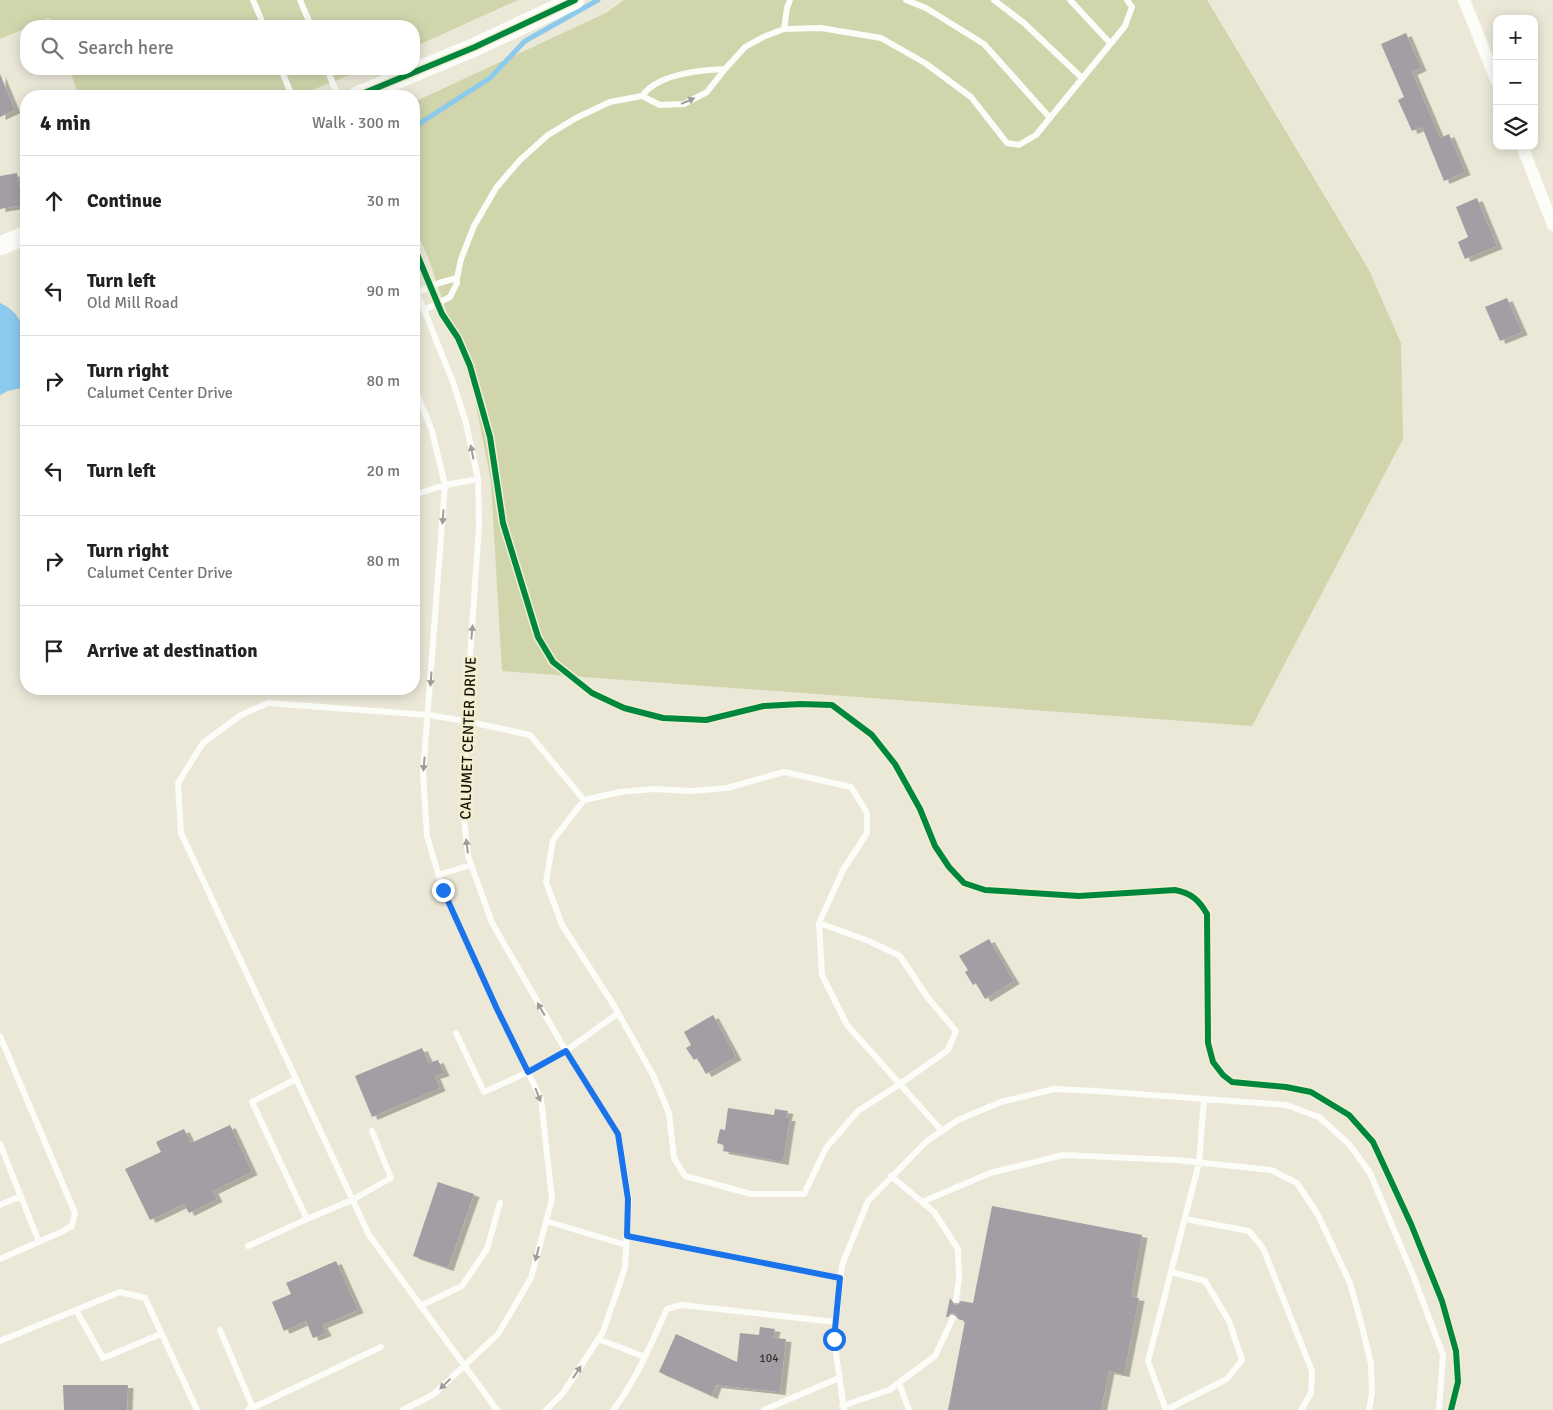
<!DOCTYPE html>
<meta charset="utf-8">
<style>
:root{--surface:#fff;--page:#f6f6f6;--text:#222;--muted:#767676;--line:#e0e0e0}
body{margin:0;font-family:Signika,sans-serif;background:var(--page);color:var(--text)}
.controls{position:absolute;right:15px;top:15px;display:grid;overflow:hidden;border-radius:10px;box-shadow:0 2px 12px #0003}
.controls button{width:45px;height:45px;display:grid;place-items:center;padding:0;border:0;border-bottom:1px solid var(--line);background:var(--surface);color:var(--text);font:25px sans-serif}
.stop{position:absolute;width:15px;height:15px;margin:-11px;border:4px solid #1a73e8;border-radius:50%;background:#fff}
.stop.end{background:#1a73e8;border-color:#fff;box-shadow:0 1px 5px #0008}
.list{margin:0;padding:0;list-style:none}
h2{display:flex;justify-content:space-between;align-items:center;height:65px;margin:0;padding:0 20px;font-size:21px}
h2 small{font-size:16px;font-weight:400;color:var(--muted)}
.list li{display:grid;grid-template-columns:32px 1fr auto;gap:15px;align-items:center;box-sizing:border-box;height:90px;padding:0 20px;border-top:1px solid var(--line)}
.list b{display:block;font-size:19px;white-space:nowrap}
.list p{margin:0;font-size:16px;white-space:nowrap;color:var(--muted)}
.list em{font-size:16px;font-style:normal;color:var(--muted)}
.icon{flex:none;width:28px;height:28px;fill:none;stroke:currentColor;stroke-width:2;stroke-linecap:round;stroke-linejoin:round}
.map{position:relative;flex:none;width:1553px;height:1410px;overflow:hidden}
.search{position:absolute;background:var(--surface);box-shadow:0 2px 12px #0003;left:20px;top:20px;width:400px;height:55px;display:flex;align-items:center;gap:12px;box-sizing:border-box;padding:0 18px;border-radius:20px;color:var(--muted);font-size:19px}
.panel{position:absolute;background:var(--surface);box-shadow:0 2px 12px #0003;left:20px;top:90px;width:400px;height:605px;border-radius:20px}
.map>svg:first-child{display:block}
.green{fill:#d0d5ac}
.water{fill:#8ccaed}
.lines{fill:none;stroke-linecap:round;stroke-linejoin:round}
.stream{stroke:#8ccaed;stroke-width:5}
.building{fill:#a49da3;filter:url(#shadow)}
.lane{stroke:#fcfcf9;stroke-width:6}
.street{stroke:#fcfcf9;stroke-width:12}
.secondary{stroke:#fcfcf9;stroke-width:19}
.cycleway-casing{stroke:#f3eed0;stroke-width:9}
.cycleway{stroke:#00873e;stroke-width:6}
.oneway{fill:#9e9d98}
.route{stroke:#1a73e8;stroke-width:6}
.labels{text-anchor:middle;stroke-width:5;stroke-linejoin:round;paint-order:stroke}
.number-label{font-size:12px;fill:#36322d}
.street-label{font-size:15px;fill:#110f06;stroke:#f3eed0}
</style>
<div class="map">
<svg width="1553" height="1410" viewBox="0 0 1553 1410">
<defs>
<filter id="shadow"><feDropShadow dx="5.5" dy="3" stdDeviation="0" flood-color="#0004"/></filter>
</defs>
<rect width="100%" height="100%" fill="#ebe8d8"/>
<path class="green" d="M0,0H518L414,47V26H52L49,18L30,26H26V28L0,39Z
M624,0H1207L1369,270L1401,343L1403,439L1252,726L502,671L491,482L473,390L429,260L414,224V102L606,13Z
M69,69H364L298,96H79Z"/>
<path class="water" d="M0,303C33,316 26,358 26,387L8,391L0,395Z"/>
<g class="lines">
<path class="stream" d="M414,127L490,78L525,41L598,0"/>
</g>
<path class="building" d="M1406,33L1421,68L1412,72L1440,138L1449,134L1465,172L1444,181L1422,127L1412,131L1398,100L1404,97L1381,44Z
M0,74L15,110L0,117Z
M17,173L23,205L0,209V176Z
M1477,198L1497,246L1465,259L1458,242L1468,237L1456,207Z
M1507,298L1522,332L1500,341L1485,307Z
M989,939L1014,981L985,999L976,983L973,985L965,972L968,970L959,956Z
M713,1015L736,1057L706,1074L697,1058L694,1060L686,1048L691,1045L684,1032Z
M422,1048L429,1063L438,1060L444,1073L435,1076L440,1088L372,1117L355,1076Z
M728,1108L774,1115L775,1109L788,1111L786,1118H790L783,1162L723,1151L724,1145L717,1143L720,1129L725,1130Z
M230,1125L252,1172L213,1191L217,1199L189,1213L184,1204L150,1220L125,1169L161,1152L156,1142L184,1129L191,1143Z
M438,1182L474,1194L448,1268L413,1256Z
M992,1206L1142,1235L1131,1297L1139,1298L1124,1374L1109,1371L1101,1410H948L965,1321L958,1319L957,1316L955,1313L951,1314L948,1317H946L950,1298L955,1305L958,1304L961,1301L973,1303Z
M336,1261L358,1310L322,1325L326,1333L313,1338L306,1321L284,1331L272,1302L291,1294L286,1283Z
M760,1327L775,1329L773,1338L786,1339L780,1392L716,1385L712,1396L659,1372L676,1334L737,1362L740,1333L759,1335Z
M63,1385H128L127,1410H64Z"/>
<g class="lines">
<path class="lane" d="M253,0L264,26
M300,0L311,26
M906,0L926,8L984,44L1050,118
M994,0L1024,23L1082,78
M1070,0L1110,43
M784,29L787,8L790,0
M281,69L292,96
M327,69L338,96
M642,96C657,74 700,70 725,69
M414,285L453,382L466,423L478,479L479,525L468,687L463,811L468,856L492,923L566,1051L618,1134L629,1199L625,1268L603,1332L563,1393L546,1410
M417,293L439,283L457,278
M424,310L450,297L457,283V278L461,259L474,226L496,188L520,160L548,135L576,118L610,102L642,96L660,105L684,104L707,92L725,69L745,47L763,37L784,29L821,28L881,38L925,63L971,97L1007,143L1019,145L1036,135L1125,26L1132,7L1127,0
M414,495L445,485L478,479
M438,875L471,865
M819,923L869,941L900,956L928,998L956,1031L948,1050L900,1084L858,1111L826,1148L804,1194H751L685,1176L674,1158L669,1113L653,1075L613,1004L562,925L546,882L553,840L584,800L620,792L653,789L692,791L727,788L784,772L851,787L867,813V833L843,870L819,923L822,975L847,1025L942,1131
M456,1033L484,1092L528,1072L566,1051L618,1013
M0,1036L75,1213L72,1226L59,1233L0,1259
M296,1079L252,1102L307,1219L352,1200L391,1178L372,1131
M0,1144L39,1242
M891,1176L934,1212L958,1249L959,1278L956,1300
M922,1202L990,1173L1063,1155L1175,1160L1271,1170L1297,1183L1318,1215L1350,1283L1362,1326L1371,1364L1372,1393L1369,1410
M0,1205L21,1196
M1185,1219L1249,1231L1263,1248L1312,1371L1311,1393L1301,1410
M546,1221L626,1245
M627,1236L840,1278
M248,1246L307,1219
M420,1306L462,1286L487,1249L500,1203
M76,1310L103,1358L161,1334
M220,1330L253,1408
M598,1339L645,1357
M0,1341L120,1292L145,1298L197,1410
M899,1383L909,1410
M842,1406L889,1390L935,1356L953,1318
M248,1410L381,1347
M403,1410L434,1394L498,1334L531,1278L552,1199L541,1099L497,1009L443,890L427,836L423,773L445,485L432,431L414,386
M497,1410L369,1235L181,833L178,783L203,743L241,715L268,703L428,715L466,721L530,735L584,800
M613,1410C637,1380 651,1343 667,1309L681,1305L836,1322
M764,1410L839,1378
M844,1410L834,1339L842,1265L868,1201L927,1141L958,1120L1001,1102L1054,1089L1097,1091L1286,1105L1319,1117L1349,1144L1370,1173L1413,1275L1443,1355L1439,1410
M1166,1410L1148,1361L1199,1163L1204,1099
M1166,1410L1227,1379L1242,1360L1229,1321L1205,1281L1171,1272"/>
<path class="street" d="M1464,0L1497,82
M1522,146L1553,225"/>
<path class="secondary" d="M357,96L475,47L575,0
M0,246L26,235"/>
<defs>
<path id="cycleway" d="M357,96L475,47L575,0
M414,247L442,314L458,338L470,366L490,437L503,523L538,637L553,662L592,693L624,708L663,718L706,720L764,706L801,704L832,705L872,735L895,764L920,809L935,846L949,867L964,883L985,890L1079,896L1175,890C1191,893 1199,900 1207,914L1208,1043L1213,1062L1223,1075L1232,1082L1286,1087L1311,1092L1349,1115L1373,1142L1411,1224L1442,1301L1456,1351L1458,1382L1451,1410"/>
</defs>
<use href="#cycleway" class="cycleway-casing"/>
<use href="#cycleway" class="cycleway"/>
</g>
<defs><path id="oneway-solid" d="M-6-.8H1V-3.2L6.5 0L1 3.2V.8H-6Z" transform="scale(1.25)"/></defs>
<g class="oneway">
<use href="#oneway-solid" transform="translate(688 101) rotate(-23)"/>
<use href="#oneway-solid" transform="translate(472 452) rotate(-101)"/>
<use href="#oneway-solid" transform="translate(443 517) rotate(94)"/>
<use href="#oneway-solid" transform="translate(472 632) rotate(-85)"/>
<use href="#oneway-solid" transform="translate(431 679) rotate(94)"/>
<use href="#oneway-solid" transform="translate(424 764) rotate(95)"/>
<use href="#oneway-solid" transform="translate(467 846) rotate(-97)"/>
<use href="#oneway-solid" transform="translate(541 1009) rotate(-120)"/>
<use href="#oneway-solid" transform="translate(538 1095) rotate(69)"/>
<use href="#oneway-solid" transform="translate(537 1254) rotate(105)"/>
<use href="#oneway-solid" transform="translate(577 1372) rotate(-57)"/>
<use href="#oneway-solid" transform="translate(445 1384) rotate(136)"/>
</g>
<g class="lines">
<path class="route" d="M443,890L497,1009L528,1072L566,1051L618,1134L628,1199L627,1236L840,1278L834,1339"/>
</g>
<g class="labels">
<g class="number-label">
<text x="769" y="1362">104</text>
</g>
<g class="street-label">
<text transform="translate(468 738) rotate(-88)" y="5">CALUMET CENTER DRIVE</text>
</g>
</g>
</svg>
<div class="controls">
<button>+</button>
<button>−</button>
<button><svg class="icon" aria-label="layers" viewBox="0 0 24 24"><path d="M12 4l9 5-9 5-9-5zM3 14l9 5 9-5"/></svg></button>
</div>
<div class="stop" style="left:834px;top:1339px"></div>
<div class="stop end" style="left:443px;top:890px"></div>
<div class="search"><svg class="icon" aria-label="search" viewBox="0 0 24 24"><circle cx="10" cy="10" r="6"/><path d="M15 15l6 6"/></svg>Search here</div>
<section class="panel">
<h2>4 min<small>Walk · 300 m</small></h2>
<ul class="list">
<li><svg class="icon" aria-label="ahead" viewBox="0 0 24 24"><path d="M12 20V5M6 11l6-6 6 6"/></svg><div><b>Continue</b></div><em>30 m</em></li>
<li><svg class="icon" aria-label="left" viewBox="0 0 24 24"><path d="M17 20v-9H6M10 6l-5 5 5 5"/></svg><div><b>Turn left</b><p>Old Mill Road</p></div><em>90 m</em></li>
<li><svg class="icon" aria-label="right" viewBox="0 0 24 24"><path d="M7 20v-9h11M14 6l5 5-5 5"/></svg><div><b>Turn right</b><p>Calumet Center Drive</p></div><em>80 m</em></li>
<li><svg class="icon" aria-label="left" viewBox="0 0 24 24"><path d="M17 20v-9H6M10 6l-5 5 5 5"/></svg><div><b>Turn left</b></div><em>20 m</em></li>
<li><svg class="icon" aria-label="right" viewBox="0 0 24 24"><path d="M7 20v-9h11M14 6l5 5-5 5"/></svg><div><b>Turn right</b><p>Calumet Center Drive</p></div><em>80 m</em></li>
<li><svg class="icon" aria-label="arrive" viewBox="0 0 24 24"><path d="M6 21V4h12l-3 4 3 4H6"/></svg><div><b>Arrive at destination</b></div></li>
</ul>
</section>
</div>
